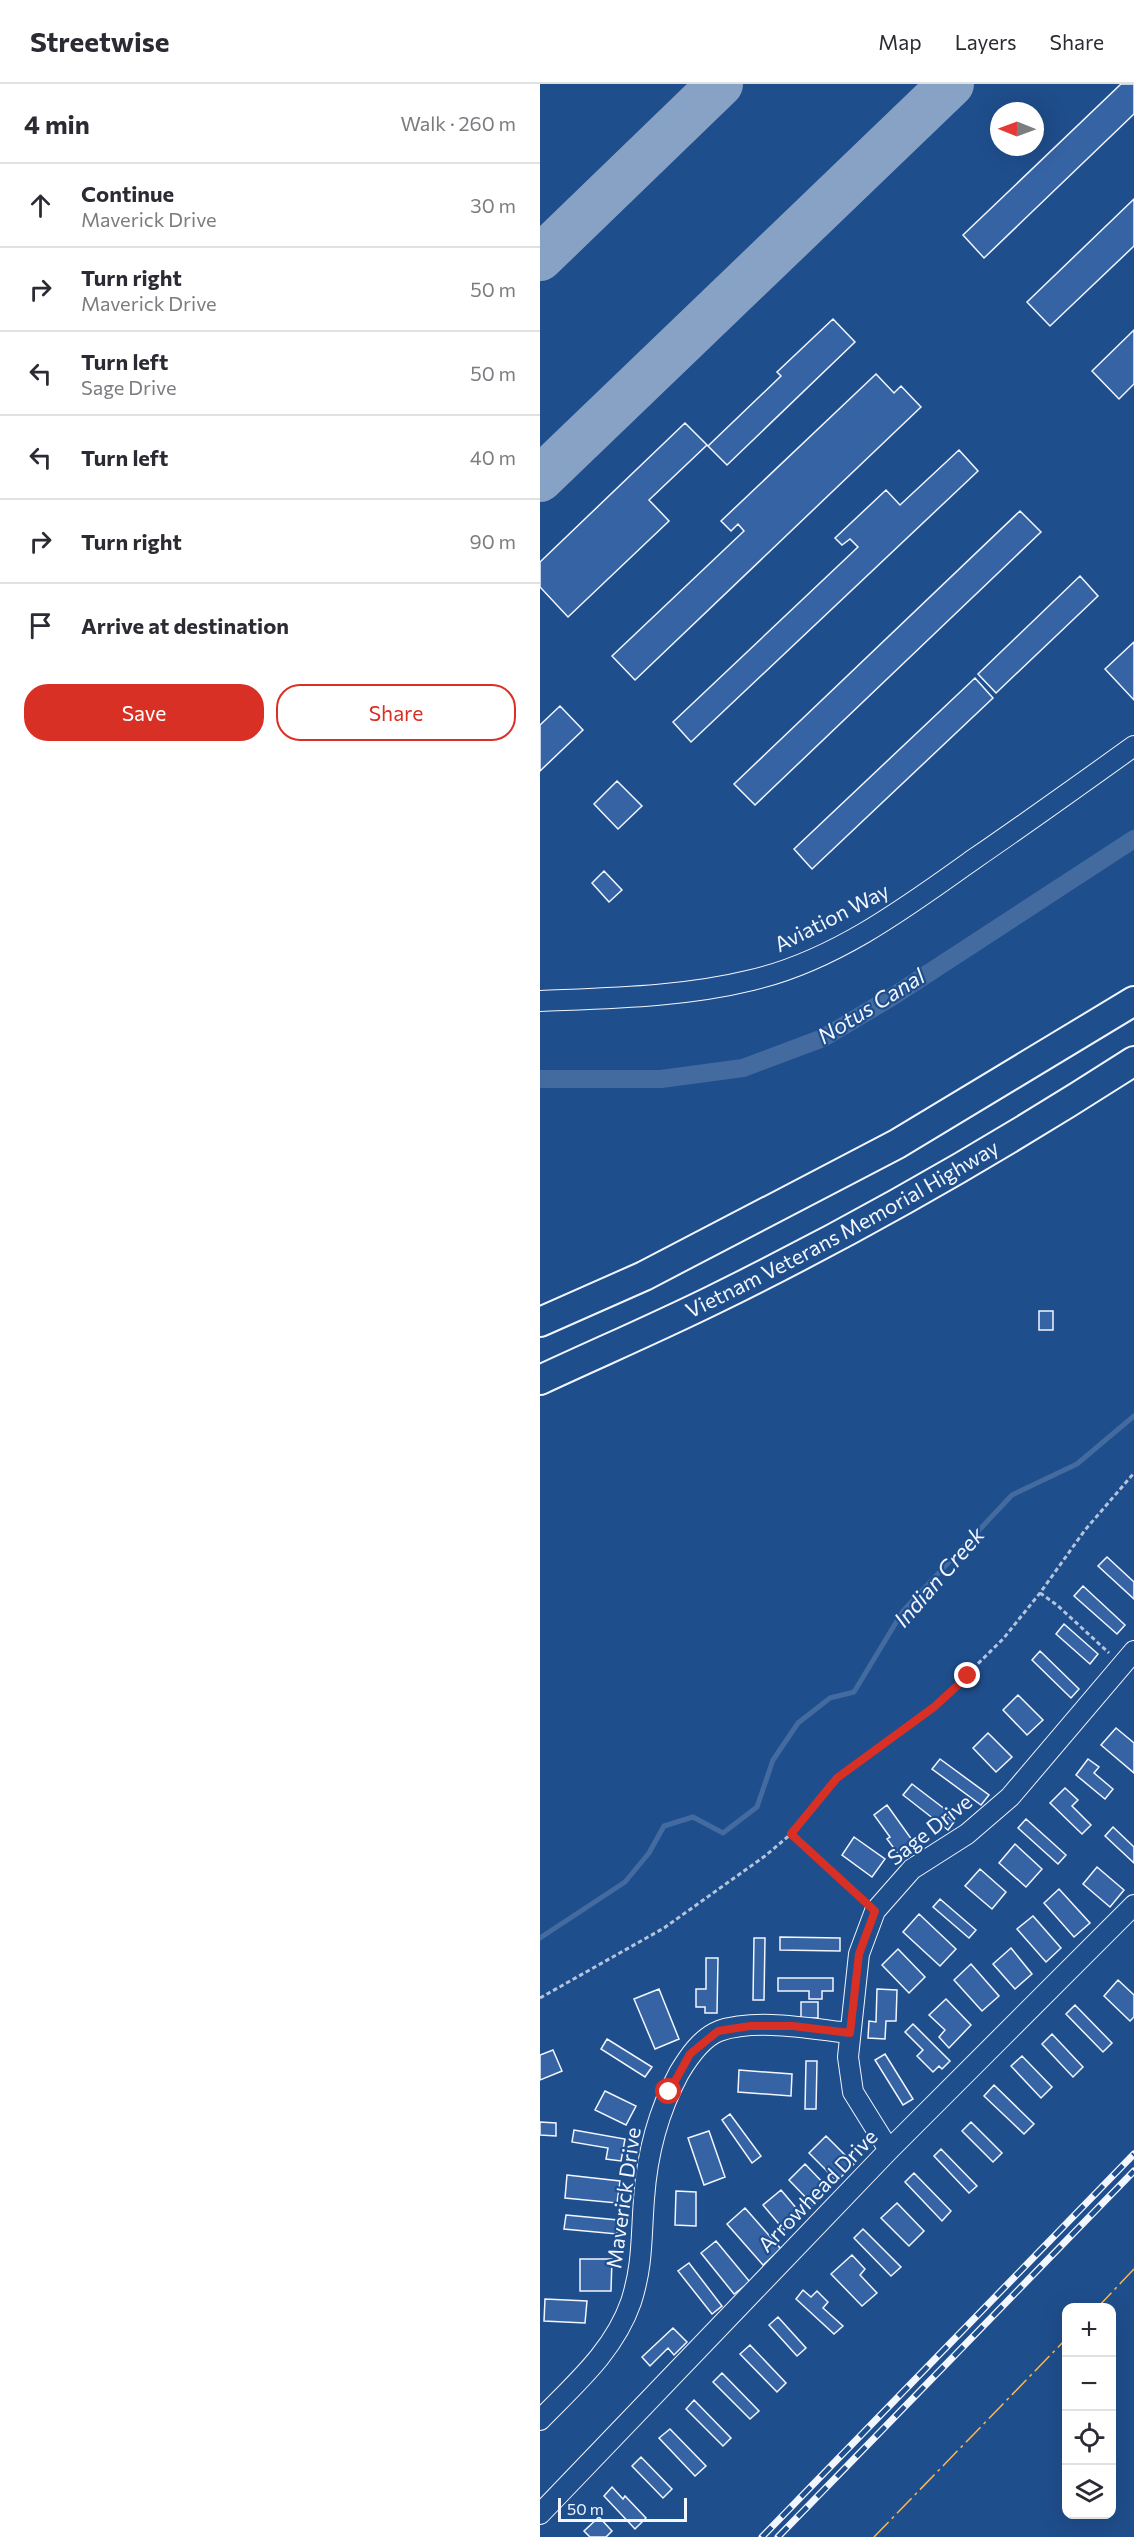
<!DOCTYPE html>
<meta charset="utf-8">
<style>
:root{--surface:#fff;--page:#f2f2f3;--text:#2b2b33;--muted:#7c7c81;--line:#e1e1e2;--accent:#d93025}
body{margin:0;font-family:Commissioner,sans-serif;background:var(--page);color:var(--text)}
.controls{position:absolute;right:18px;bottom:18px;display:grid;overflow:hidden;border-radius:12px;box-shadow:0 6px 24px #0002}
.controls button{width:54px;height:54px;display:grid;place-items:center;padding:0;border:0;border-bottom:2px solid var(--line);background:var(--surface);color:var(--text);font:30px sans-serif}
.compass{position:absolute;left:450px;top:18px;width:54px;height:54px;border-radius:50%;background:var(--surface);box-shadow:0 6px 24px #0002;rotate:271deg}
.scale{position:absolute;left:18px;bottom:15px;width:129px;box-sizing:border-box;padding-left:6px;border:3px solid #f2f6ff;border-top:0;font-size:16px;line-height:21px;white-space:nowrap;color:#f2f6ff;-webkit-text-stroke:4px #1f4e8c;paint-order:stroke}
.stop{position:absolute;width:18px;height:18px;margin:-14px;border:4px solid #d93025;border-radius:50%;background:#fff}
.stop.end{background:#d93025;border-color:#fff;box-shadow:0 2px 6px #0008}
.list{margin:0;padding:0;list-style:none}
h2{display:flex;justify-content:space-between;align-items:center;height:78px;margin:0;padding:0 24px;font-size:26px}
h2 small{font-size:20px;font-weight:400;color:var(--muted)}
.list li{display:grid;grid-template-columns:39px 1fr auto;gap:18px;align-items:center;box-sizing:border-box;height:84px;padding:0 24px;border-top:2px solid var(--line)}
.list b{display:block;font-size:22px;white-space:nowrap}
.list p{margin:0;font-size:20px;white-space:nowrap;color:var(--muted)}
.list em{font-size:20px;font-style:normal;color:var(--muted)}
.actions{display:flex;gap:12px;padding:18px 24px}
.actions a{flex:1;padding:14px 0;border:2px solid var(--accent);border-radius:24px;text-align:center;font-size:21px;color:var(--accent)}
.actions .main{background:var(--accent);color:#fff}
.icon{flex:none;width:33px;height:33px;fill:none;stroke:currentColor;stroke-width:2;stroke-linecap:round;stroke-linejoin:round}
.map{position:relative;flex:none;width:594px;height:2453px;overflow:hidden}
header{display:flex;align-items:center;gap:36px;box-sizing:border-box;height:84px;padding:0 30px;background:var(--surface);border-bottom:2px solid var(--line)}
header strong{font-size:28px}
nav{display:flex;gap:33px;margin-inline-start:auto;font-size:21px}
main{display:flex}
aside{flex:1;background:var(--surface)}
.map>svg:first-child{display:block}
.lines{fill:none;stroke-linecap:round;stroke-linejoin:round}
.stream{stroke:#446ba0;stroke-width:5}
.canal{stroke:#446ba0;stroke-width:18}
.taxiway{stroke:#88a2c6;stroke-width:46}
.building{fill:#3563a3;stroke:#f2f6ff;stroke-width:1.5}
.minor-casing{stroke:#f2f6ff;stroke-width:22}
.highway-casing{stroke:#f2f6ff;stroke-width:32}
.path{stroke:#b3c4dc;stroke-width:3;stroke-dasharray:4.5 3;stroke-linecap:butt}
.minor{stroke:#1f4e8c;stroke-width:20}
.highway{stroke:#1f4e8c;stroke-width:28}
.rail-casing{stroke:#f2f6ff;stroke-width:7}
.rail{stroke:#1f4e8c;stroke-width:4.5;stroke-dasharray:14;stroke-linecap:butt}
.power{stroke:#ffb74d;stroke-width:1.5;stroke-dasharray:21 4.5 3 4.5;stroke-linecap:butt}
.route{stroke:#d93025;stroke-width:8}
.labels{text-anchor:middle;stroke-width:4.5;stroke-linejoin:round;paint-order:stroke}
.street-label{font-size:21px;fill:#f2f6ff;stroke:#1f4e8c}
.water-label{font-size:22px;font-style:italic;fill:#f2f6ff;stroke:#1f4e8c}
</style>
<header>
<strong>Streetwise</strong>
<nav><a>Map</a><a>Layers</a><a>Share</a></nav>
</header>
<main>
<aside>
<h2>4 min<small>Walk · 260 m</small></h2>
<ul class="list">
<li><svg class="icon" aria-label="ahead" viewBox="0 0 24 24"><path d="M12 20V5M6 11l6-6 6 6"/></svg><div><b>Continue</b><p>Maverick Drive</p></div><em>30 m</em></li>
<li><svg class="icon" aria-label="right" viewBox="0 0 24 24"><path d="M7 20v-9h11M14 6l5 5-5 5"/></svg><div><b>Turn right</b><p>Maverick Drive</p></div><em>50 m</em></li>
<li><svg class="icon" aria-label="left" viewBox="0 0 24 24"><path d="M17 20v-9H6M10 6l-5 5 5 5"/></svg><div><b>Turn left</b><p>Sage Drive</p></div><em>50 m</em></li>
<li><svg class="icon" aria-label="left" viewBox="0 0 24 24"><path d="M17 20v-9H6M10 6l-5 5 5 5"/></svg><div><b>Turn left</b></div><em>40 m</em></li>
<li><svg class="icon" aria-label="right" viewBox="0 0 24 24"><path d="M7 20v-9h11M14 6l5 5-5 5"/></svg><div><b>Turn right</b></div><em>90 m</em></li>
<li><svg class="icon" aria-label="arrive" viewBox="0 0 24 24"><path d="M6 21V4h12l-3 4 3 4H6"/></svg><div><b>Arrive at destination</b></div></li>
</ul>
<div class="actions"><a class="main">Save</a><a>Share</a></div>
</aside>
<div class="map">
<svg width="594" height="2453" viewBox="0 0 594 2453">
<rect width="100%" height="100%" fill="#1f4e8c"/>
<g class="lines">
<path class="stream" d="M0,1854L85,1798L109,1769L124,1742L153,1733L183,1749L217,1723L233,1676L258,1639L290,1614L314,1608L363,1527L472,1411L537,1380L594,1332"/>
<path class="canal" d="M0,995H121L203,984L283,954L355,911L594,755"/>
<path class="taxiway" d="M0,174L180,0
M0,395L411,0"/>
</g>
<path class="building" d="M581,0H594V30L444,174L423,151Z
M594,115V162L510,242L487,218Z
M293,235L315,258L187,381L168,362L241,292L237,288Z
M594,246V300L579,315L552,287Z
M336,290L354,309L361,302L381,323L95,596L72,572L204,447L198,440L191,447L181,437Z
M145,339L167,361L109,416L129,437L28,533L0,503V478Z
M419,366L438,387L151,658L133,638L318,463L310,455L302,461L295,454L346,406L360,421Z
M480,427L501,448L215,721L194,700Z
M540,492L558,512L456,609L438,590Z
M594,558V616L565,585Z
M435,594L453,614L272,785L254,765Z
M20,622L43,646L0,687V641Z
M77,697L102,722L78,745L54,720Z
M64,787L82,806L69,818L52,799Z
M499,1227H513V1246H499Z
M567,1473L594,1498V1515L558,1482Z
M543,1502L585,1541L577,1550L534,1512Z
M524,1540L558,1570L550,1580L516,1550Z
M500,1567L539,1605L531,1614L492,1576Z
M478,1611L503,1636L487,1651L463,1626Z
M576,1644L594,1659V1689L561,1661Z
M448,1649L472,1673L456,1688L433,1664Z
M400,1675L449,1711L441,1721L392,1685Z
M548,1675L559,1683L554,1689L573,1705L565,1715L536,1691Z
M372,1700L410,1729L407,1732L414,1738L408,1746L363,1711Z
M525,1704L538,1716L532,1722L551,1741L542,1750L510,1719Z
M347,1721L375,1760L359,1771L347,1755L350,1753L334,1731Z
M486,1735L526,1771L518,1780L478,1744Z
M573,1743L594,1763V1779L565,1752Z
M314,1753L345,1775L332,1793L302,1771Z
M475,1760L502,1785L486,1803L459,1779Z
M557,1783L584,1806L570,1823L543,1800Z
M440,1785L466,1808L452,1825L425,1802Z
M519,1805L550,1839L534,1853L504,1819Z
M400,1815L436,1846L429,1854L393,1823Z
M379,1830L416,1865L400,1882L363,1848Z
M493,1832L521,1864L506,1878L477,1845Z
M240,1853L300,1854V1867L240,1866Z
M214,1854H225L224,1916H213Z
M471,1864L492,1890L475,1905L453,1880Z
M358,1865L385,1893L369,1909L342,1881Z
M166,1874H178L177,1929H165V1923H156V1905H166Z
M431,1880L459,1912L442,1927L414,1896Z
M238,1894H293V1907H282V1915H269V1907H238Z
M578,1896L594,1911V1933L590,1937L564,1912Z
M119,1905L139,1955L115,1965L94,1915Z
M337,1905L357,1906L356,1937H346L345,1955L328,1954L329,1937L336,1938Z
M406,1915L431,1941L409,1964L399,1953L405,1946L389,1931Z
M261,1918H278V1934H261Z
M535,1921L572,1959L563,1968L526,1930Z
M373,1940L410,1977L402,1985L399,1982L393,1988L377,1972L383,1966L365,1948Z
M512,1950L543,1983L533,1993L502,1960Z
M67,1955L112,1983L105,1993L61,1965Z
M13,1966L22,1987L0,1996V1971Z
M345,1970L373,2015L363,2021L335,1976Z
M482,1972L512,2003L501,2014L471,1982Z
M266,1977H277L276,2025H265Z
M199,1986L252,1990L251,2012L198,2008Z
M454,2001L494,2040L484,2050L444,2012Z
M65,2007L96,2022L86,2041L55,2026Z
M190,2030L221,2072L212,2079L182,2036Z
M0,2038L16,2039V2052L0,2051Z
M431,2038L462,2069L453,2078L422,2047Z
M34,2046L85,2055L81,2077L66,2075L68,2064L32,2058Z
M169,2047L185,2093L164,2101L148,2054Z
M286,2052L314,2080L297,2097L269,2069Z
M401,2065L437,2102L429,2109L394,2072Z
M265,2080L289,2105L273,2121L249,2096Z
M374,2089L411,2127L402,2137L365,2098Z
M27,2091L80,2097L77,2119L25,2114Z
M241,2106L262,2131L244,2146L223,2121Z
M136,2107L156,2108V2142L135,2141Z
M357,2119L384,2147L369,2162L341,2134Z
M205,2124L241,2165L223,2181L187,2140Z
M26,2131L78,2136L77,2150L24,2145Z
M323,2145L361,2183L351,2192L314,2154Z
M176,2157L210,2198L194,2210L161,2169Z
M312,2171L325,2185L320,2191L337,2209L322,2222L291,2190Z
M40,2175H72L71,2207H40Z
M149,2179L182,2222L172,2230L138,2187Z
M263,2206L271,2213L277,2207L288,2218L283,2224L303,2242L294,2250L256,2215Z
M5,2215L47,2217L45,2239L4,2237Z
M238,2233L266,2264L257,2272L229,2241Z
M133,2244L147,2258L134,2271L128,2264L110,2282L102,2273Z
M210,2261L246,2299L237,2308L200,2270Z
M182,2289L219,2327L210,2335L173,2298Z
M154,2316L191,2354L183,2362L146,2325Z
M130,2345L166,2382L155,2392L119,2354Z
M101,2373L132,2405L123,2414L92,2382Z
M72,2403L83,2415L85,2412L106,2434L95,2445L64,2412Z
M59,2433L72,2447L66,2453H50L44,2447Z"/>
<g class="lines">
<defs>
<path id="minor" d="M0,917C71,914 143,913 212,896C294,877 367,823 434,775C488,738 541,700 594,662
M349,2066L313,2008L308,1973L319,1870L335,1827L372,1785L427,1750L470,1713L594,1567
M0,2336C35,2300 74,2267 91,2218C103,2181 101,2153 104,2115C107,2071 118,2028 139,1989C148,1974 161,1954 179,1947C216,1934 272,1945 310,1949
M0,2430L349,2066L594,1821"/>
<g id="highway">
<path d="M0,1238L104,1192L357,1060L594,917"/>
<path id="s1" d="M0,1296C58,1269 116,1244 173,1216C318,1145 459,1064 594,977"/>
</g>
</defs>
<use href="#minor" class="minor-casing"/>
<use href="#highway" class="highway-casing"/>
<path class="path" d="M500,1509L517,1521L569,1569
M251,1750L323,1816
M0,1914L124,1844L225,1772L251,1750L297,1694L394,1623L463,1555L500,1509L545,1446L594,1389"/>
<use href="#minor" class="minor"/>
<use href="#highway" class="highway"/>
<defs>
<path id="rail" d="M222,2453L594,2070
M238,2453L594,2087"/>
</defs>
<use href="#rail" class="rail-casing"/>
<use href="#rail" class="rail"/>
<path class="power" d="M557,2224L594,2185
M334,2453L526,2255"/>
</g>
<g class="lines">
<path class="route" d="M129,2008L150,1970L178,1947L210,1942H253L310,1949L319,1870L335,1827L251,1750L297,1694L394,1623L428,1592"/>
</g>
<g class="labels">
<g class="street-label">
<text transform="translate(292 834) rotate(-27)" y="7">Aviation Way</text>
<text dy="7" stroke="none"><textPath href="#s1" startOffset="338">Vietnam Veterans Memorial Highway</textPath></text>
<text transform="translate(390 1746) rotate(-38)" y="7">Sage Drive</text>
<text transform="translate(278 2107) rotate(-46)" y="7">Arrowhead Drive</text>
<text transform="translate(84 2114) rotate(-82)" y="7">Maverick Drive</text>
</g>
<g class="water-label">
<text transform="translate(331 922) rotate(-32)" y="8">Notus Canal</text>
<text transform="translate(399 1493) rotate(-49)" y="8">Indian Creek</text>
</g>
</g>
</svg>
<div class="controls">
<button>+</button>
<button>−</button>
<button><svg class="icon" aria-label="locate" viewBox="0 0 24 24"><circle cx="12" cy="12" r="6"/><path d="M12 2v4M12 18v4M2 12h4M18 12h4"/></svg></button>
<button><svg class="icon" aria-label="layers" viewBox="0 0 24 24"><path d="M12 4l9 5-9 5-9-5zM3 14l9 5 9-5"/></svg></button>
</div>
<svg class="compass" viewBox="-18 -18 36 36"><path d="M0-13l5 13h-10z" fill="#e53935"/><path d="M0 13l5-13h-10z" fill="#7c7c81"/></svg>
<div class="scale">50 m</div>
<div class="stop" style="left:129px;top:2008px"></div>
<div class="stop end" style="left:428px;top:1592px"></div>
</div>
</main>
